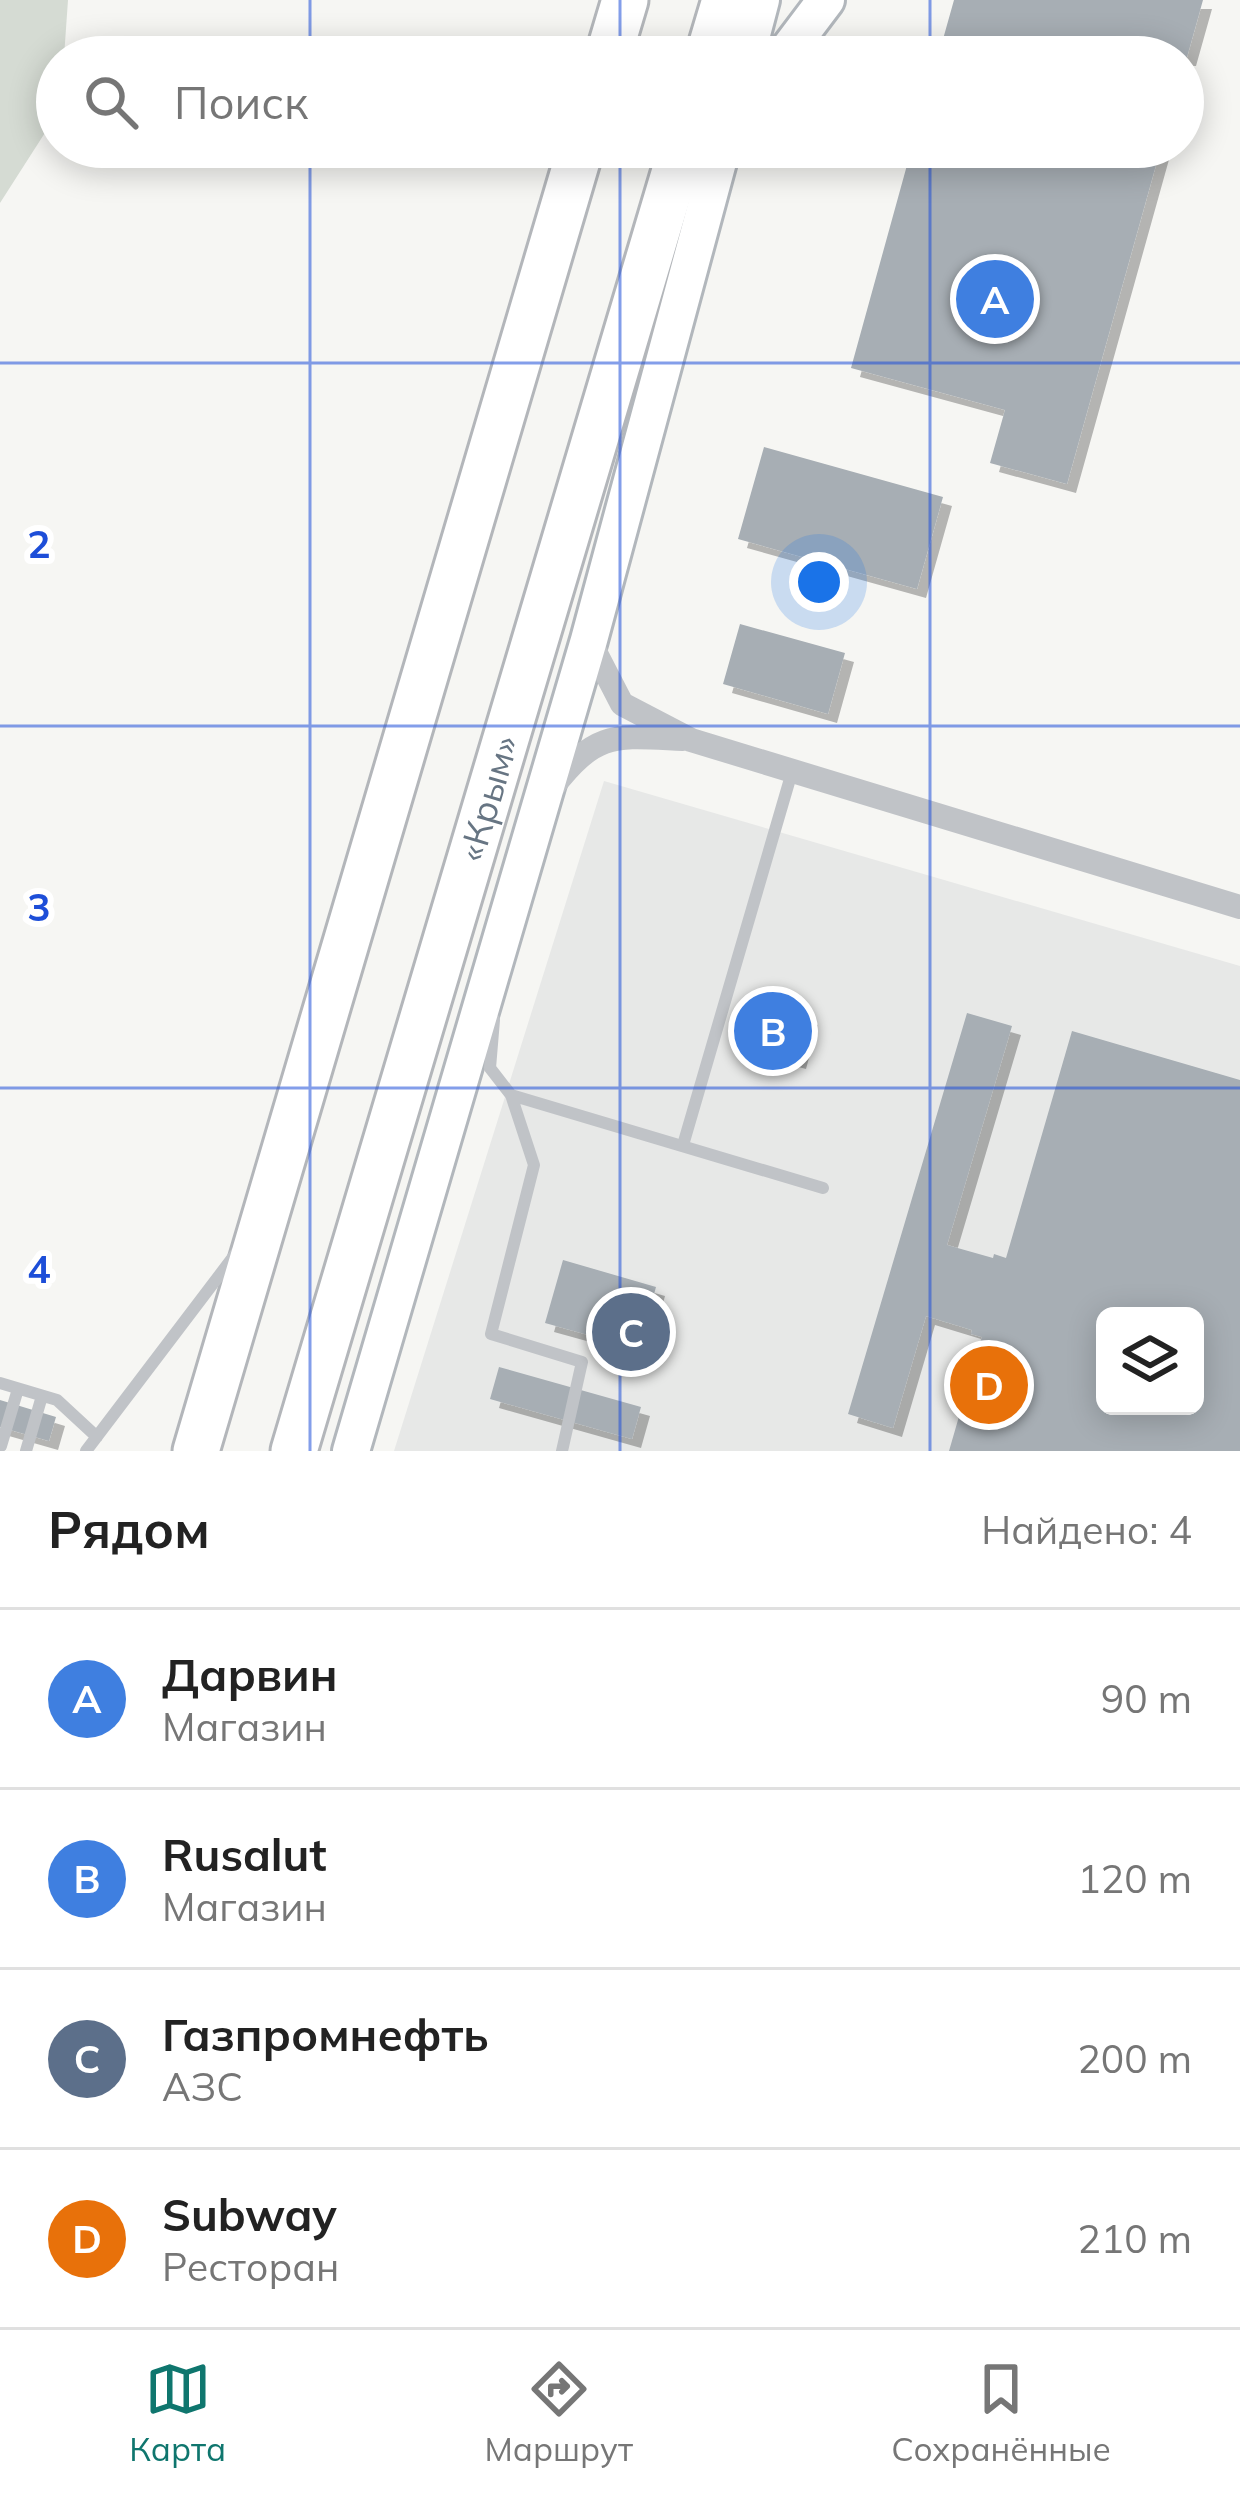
<!DOCTYPE html>
<html lang="ru">
<meta charset="utf-8">
<style>
:root{--surface:#fff;--page:#f6f6f6;--text:#222;--muted:#767676;--line:#e0e0e0;--accent:#0f766e}
body{margin:0;font-family:Mulish,sans-serif;background:var(--page);color:var(--text)}
.controls{position:absolute;right:36px;bottom:36px;display:grid;overflow:hidden;border-radius:18px;box-shadow:0 6px 30px #0003}
.controls button{width:108px;height:108px;display:grid;place-items:center;padding:0;border:0;border-bottom:3px solid var(--line);background:var(--surface);color:var(--text);font:60px sans-serif}
.you{position:absolute;left:819px;top:582px;width:42px;height:42px;margin:-30px;border:9px solid #fff;border-radius:50%;background:#1a73e8;box-shadow:0 0 0 18px #1a73e833}
.badge{display:grid;place-items:center;width:78px;height:78px;border-radius:50%;background:var(--accent);color:#fff;font-size:39px;font-weight:700}
.pin{position:absolute;translate:-50% -50%;border:6px solid #fff;box-shadow:0 3px 12px #0006}
.list{margin:0;padding:0;list-style:none}
h2{display:flex;justify-content:space-between;align-items:center;height:156px;margin:0;padding:0 48px;font-size:51px}
h2 small{font-size:39px;font-weight:400;color:var(--muted)}
.list li{display:grid;grid-template-columns:78px 1fr auto;gap:36px;align-items:center;box-sizing:border-box;height:180px;padding:0 48px;border-top:3px solid var(--line)}
.list b{display:block;font-size:45px;white-space:nowrap}
.list p{margin:0;font-size:39px;white-space:nowrap;color:var(--muted)}
.list em{font-size:39px;font-style:normal;color:var(--muted)}
.icon{flex:none;width:66px;height:66px;fill:none;stroke:currentColor;stroke-width:2;stroke-linecap:round;stroke-linejoin:round}
.map{position:relative;flex:none;width:1240px;height:1451px;overflow:hidden}
.search{position:absolute;background:var(--surface);box-shadow:0 6px 30px #0003;left:36px;right:36px;top:36px;height:132px;display:flex;align-items:center;gap:30px;box-sizing:border-box;padding:0 42px;border-radius:66px;color:var(--muted);font-size:45px}
.sheet{height:876px;background:var(--surface)}
nav{display:flex;justify-content:space-around;align-items:center;box-sizing:border-box;height:168px;border-top:3px solid var(--line);background:var(--surface);font-size:33px;color:var(--muted)}
nav a{display:grid;justify-items:center;gap:6px}
nav .on{color:var(--accent)}
.map>svg:first-child{display:block}
.built{fill:#e7e8e7;fill-rule:evenodd}
.green{fill:#d5dbd3}
.building{fill:#a7aeb4;fill-rule:evenodd;filter:url(#shadow)}
.lines{fill:none;stroke-linecap:round;stroke-linejoin:round}
.secondary-casing{stroke:#b2b7bc;stroke-width:42}
.highway-casing{stroke:#b3b6ba;stroke-width:51}
.lane{stroke:#c0c3c7;stroke-width:12}
.street{stroke:#c0c3c7;stroke-width:24}
.secondary{stroke:#fff;stroke-width:36}
.highway{stroke:#fff;stroke-width:45}
.grid{fill:none;stroke:#1d4ed8;stroke-width:3;stroke-opacity:0.55}
.labels{text-anchor:middle;stroke-width:12;stroke-linejoin:round;paint-order:stroke}
.street-label{font-size:36px;fill:#677583;stroke:#fff}
.grid-label{font-size:39px;text-anchor:middle;font-weight:bold;fill:#1d4ed8;stroke:#fff;stroke-width:12;stroke-linejoin:round;paint-order:stroke}
</style>
<div class="map">
<svg width="1240" height="1451" viewBox="0 0 1240 1451">
<defs>
<filter id="shadow"><feDropShadow dx="9" dy="9" stdDeviation="0" flood-color="#0004"/></filter>
</defs>
<rect width="100%" height="100%" fill="#f6f6f3"/>
<path class="built" d="M604,781L1240,966V1451H394ZM1105,1316H1195V1406H1105Z"/>
<path class="green" d="M0,0H68L64,57H57V114L0,203Z"/>
<path class="building" d="M954,0H1203L1187,57H938Z
M912,147H1161L1067,484L990,463L1005,410L851,368Z
M764,447L943,497L917,589L738,539Z
M740,624L845,653L828,714L723,684Z
M764,1004L809,1016L797,1060L752,1048Z
M967,1013L1012,1026L947,1245L993,1258L994,1254L1006,1258L1072,1031L1240,1080V1451H949L982,1337L971,1334L972,1330L926,1316L893,1428L848,1414ZM1105,1316H1195V1406H1105Z
M563,1260L656,1287L639,1349L545,1323Z
M499,1367L641,1407L632,1439L490,1399Z
M0,1400L56,1417L49,1441L0,1427Z"/>
<g class="lines">
<defs>
<path id="secondary" d="M746,57L761,0
M783,57L826,0
M351,1451L589,640L722,147"/>
<g id="highway">
<path d="M608,57L625,0"/>
<path d="M708,57L725,0"/>
<path d="M196,1451L581,147"/>
<path id="s1" d="M294,1451L682,147"/>
</g>
</defs>
<use href="#secondary" class="secondary-casing"/>
<use href="#highway" class="highway-casing"/>
<path class="lane" d="M494,1020L490,1068L511,1095L823,1188
M511,1095L534,1165L491,1334L582,1362L562,1451
M683,1145L792,772
M0,1383L57,1400L97,1437
M1,1446L18,1389
M26,1451L42,1396
M86,1451L237,1252"/>
<path class="street" d="M589,640L622,704L691,740L1240,907
M552,788C597,730 615,736 683,739"/>
<use href="#secondary" class="secondary"/>
<use href="#highway" class="highway"/>
</g>
<path class="grid" d="M310,0V57M620,0V57M930,0V57M310,147V1451M620,147V1451M930,147V1451M0,363H1240M0,726H1240M0,1088H1240"/>
<g class="labels">
<g class="street-label">
<text dy="13" stroke="none"><textPath href="#s1" startOffset="681">«Крым»</textPath></text>
</g>
</g>
<g class="grid-label">
<text x="39" y="558">2</text>
<text x="39" y="921">3</text>
<text x="39" y="1283">4</text>
</g>
</svg>
<div class="controls">
<button><svg class="icon" aria-label="layers" viewBox="0 0 24 24"><path d="M12 4l9 5-9 5-9-5zM3 14l9 5 9-5"/></svg></button>
</div>
<div class="you"></div>
<div class="pin badge" style="left:995px;top:299px;background:#3f7fe0">A</div>
<div class="pin badge" style="left:773px;top:1031px;background:#3f7fe0">B</div>
<div class="pin badge" style="left:631px;top:1332px;background:#5c6f8a">C</div>
<div class="pin badge" style="left:989px;top:1385px;background:#e8710a">D</div>
<div class="search"><svg class="icon" aria-label="search" viewBox="0 0 24 24"><circle cx="10" cy="10" r="6"/><path d="M15 15l6 6"/></svg>Поиск</div>
</div>
<section class="sheet">
<h2>Рядом<small>Найдено: 4</small></h2>
<ul class="list">
<li><span class="badge" style="background:#3f7fe0">A</span><div><b>Дарвин</b><p>Магазин</p></div><em>90 m</em></li>
<li><span class="badge" style="background:#3f7fe0">B</span><div><b>Rusalut</b><p>Магазин</p></div><em>120 m</em></li>
<li><span class="badge" style="background:#5c6f8a">C</span><div><b>Газпромнефть</b><p>АЗС</p></div><em>200 m</em></li>
<li><span class="badge" style="background:#e8710a">D</span><div><b>Subway</b><p>Ресторан</p></div><em>210 m</em></li>
</ul>
</section>
<nav>
<a class="on"><svg class="icon" aria-label="map" viewBox="0 0 24 24"><path d="M3 6l6-2 6 2 6-2v14l-6 2-6-2-6 2zM9 4v14M15 6v14"/></svg>Карта</a>
<a><svg class="icon" aria-label="directions" viewBox="0 0 24 24"><path d="M12 3l9 9-9 9-9-9zM9 14v-3h6M13 9l2 2-2 2"/></svg>Маршрут</a>
<a><svg class="icon" aria-label="saved" viewBox="0 0 24 24"><path d="M7 4h10v16l-5-4-5 4z"/></svg>Сохранённые</a>
</nav>
